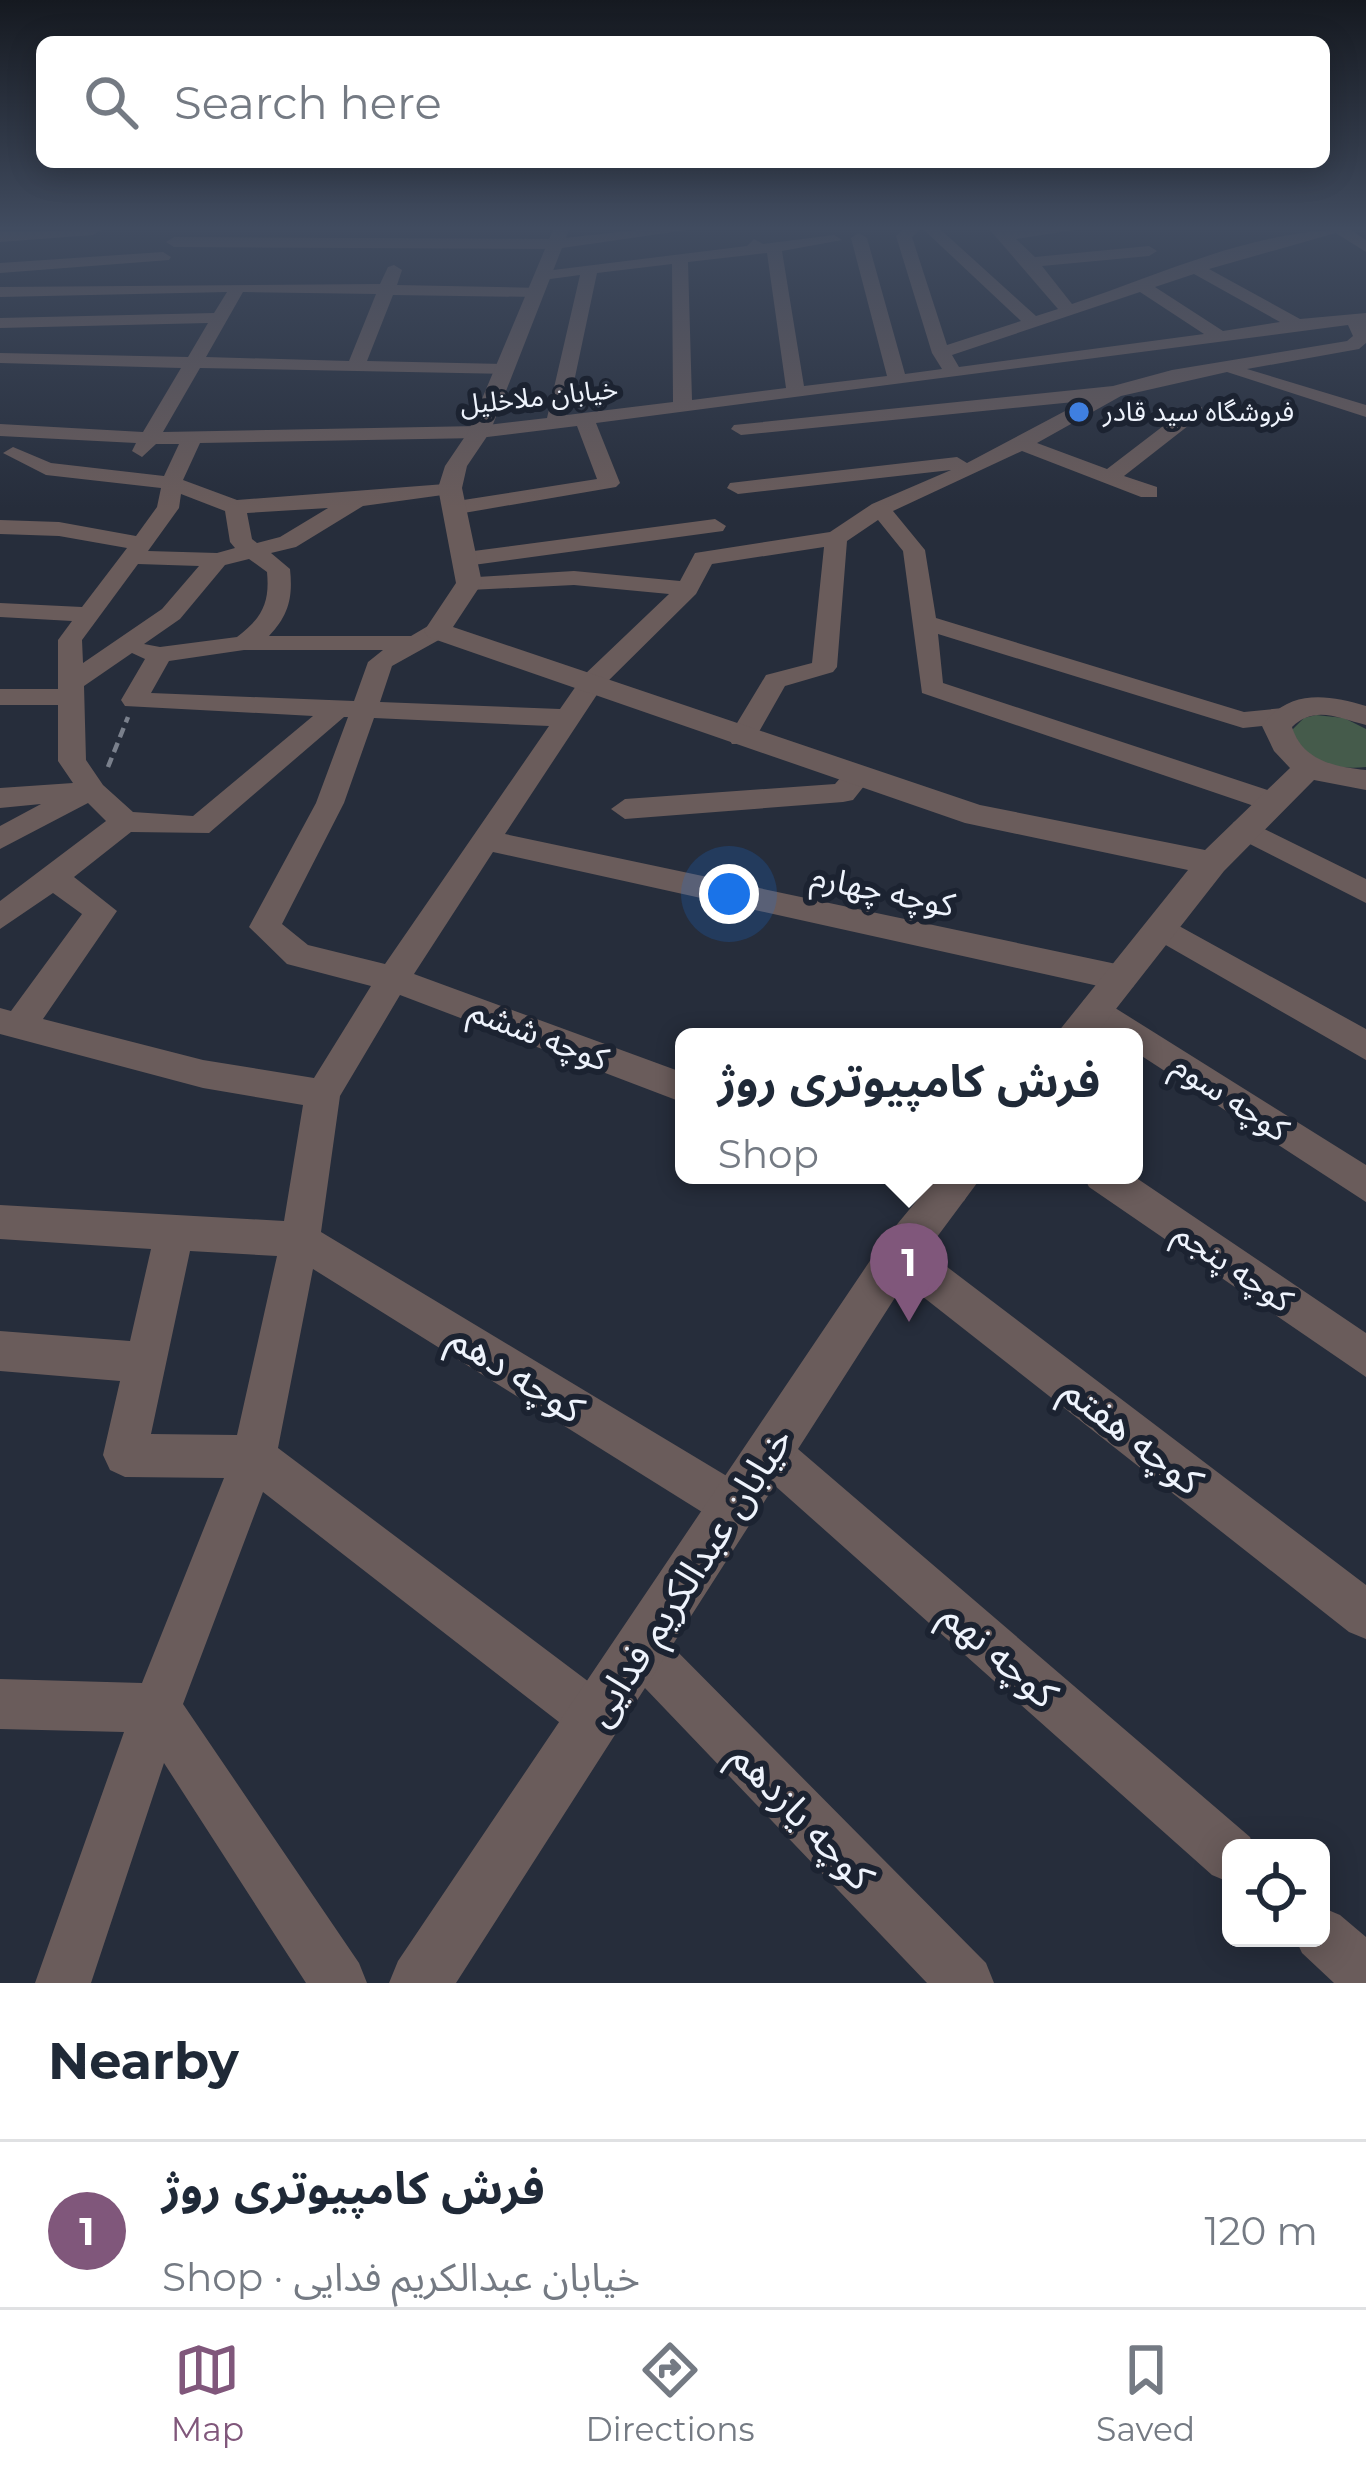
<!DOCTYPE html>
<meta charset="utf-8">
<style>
:root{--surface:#fff;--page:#f2f2f3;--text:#1f2937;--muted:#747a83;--line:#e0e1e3;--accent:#80577b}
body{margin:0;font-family:Montserrat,"Noto Sans Arabic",sans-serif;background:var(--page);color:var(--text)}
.controls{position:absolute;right:36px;bottom:36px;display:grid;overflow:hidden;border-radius:18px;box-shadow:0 6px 30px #0003}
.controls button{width:108px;height:108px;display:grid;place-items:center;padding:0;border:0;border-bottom:3px solid var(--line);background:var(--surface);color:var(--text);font:60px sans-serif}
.you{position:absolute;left:729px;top:894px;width:42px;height:42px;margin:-30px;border:9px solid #fff;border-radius:50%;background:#1a73e8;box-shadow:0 0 0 18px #1a73e833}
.badge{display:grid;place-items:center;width:78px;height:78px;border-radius:50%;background:var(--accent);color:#fff;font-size:39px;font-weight:700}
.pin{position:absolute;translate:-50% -99px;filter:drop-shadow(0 3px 6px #0008)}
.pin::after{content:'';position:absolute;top:63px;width:42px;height:36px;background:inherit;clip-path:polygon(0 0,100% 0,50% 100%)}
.popup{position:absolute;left:675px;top:1028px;width:468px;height:156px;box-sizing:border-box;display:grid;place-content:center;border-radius:18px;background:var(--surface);filter:drop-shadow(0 3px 9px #0005);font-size:39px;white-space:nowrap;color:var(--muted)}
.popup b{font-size:45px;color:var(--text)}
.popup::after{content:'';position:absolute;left:50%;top:100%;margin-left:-24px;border:24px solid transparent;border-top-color:var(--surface)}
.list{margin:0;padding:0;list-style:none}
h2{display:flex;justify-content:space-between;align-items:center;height:156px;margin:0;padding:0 48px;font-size:51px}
h2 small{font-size:39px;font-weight:400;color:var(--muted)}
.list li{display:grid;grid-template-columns:78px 1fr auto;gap:36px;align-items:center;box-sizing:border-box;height:168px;padding:0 48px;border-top:3px solid var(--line)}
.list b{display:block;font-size:45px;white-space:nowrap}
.list p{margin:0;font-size:39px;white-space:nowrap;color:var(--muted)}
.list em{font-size:39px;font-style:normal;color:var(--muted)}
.icon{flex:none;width:66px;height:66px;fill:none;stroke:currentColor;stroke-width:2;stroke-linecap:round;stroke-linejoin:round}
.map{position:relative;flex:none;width:1366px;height:1983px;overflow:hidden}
.search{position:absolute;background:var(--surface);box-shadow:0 6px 30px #0003;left:36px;right:36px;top:36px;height:132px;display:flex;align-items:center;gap:30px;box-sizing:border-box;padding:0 42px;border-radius:18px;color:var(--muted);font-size:45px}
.sheet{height:324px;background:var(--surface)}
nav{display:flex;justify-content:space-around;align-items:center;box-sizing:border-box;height:168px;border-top:3px solid var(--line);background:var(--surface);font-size:33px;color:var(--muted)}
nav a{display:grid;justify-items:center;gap:6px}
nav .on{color:var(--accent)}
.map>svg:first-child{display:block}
.green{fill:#455b4b}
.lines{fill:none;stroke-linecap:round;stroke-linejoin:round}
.path{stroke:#7a808c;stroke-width:4.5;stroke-dasharray:10 6;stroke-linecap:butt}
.minor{fill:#6a5c5b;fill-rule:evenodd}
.tertiary{fill:#6a5c5b;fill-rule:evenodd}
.shop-dot{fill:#3f7fe0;stroke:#1c2331;stroke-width:4.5}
.labels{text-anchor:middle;stroke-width:12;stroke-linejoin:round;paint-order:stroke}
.far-street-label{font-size:27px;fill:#eef3fc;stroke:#1c2331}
.far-poi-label{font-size:27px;fill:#eef3fc;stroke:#1c2331;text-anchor:start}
.street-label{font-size:33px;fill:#eef3fc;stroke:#1c2331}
.near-street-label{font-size:39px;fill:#eef3fc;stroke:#1c2331}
</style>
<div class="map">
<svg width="1366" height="1983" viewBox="0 0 1366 1983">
<rect width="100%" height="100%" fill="#262d3b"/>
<path class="green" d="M1316,715L1344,718L1366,729V767C1335,771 1304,761 1292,730L1304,718Z"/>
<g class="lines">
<path class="path" d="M108,767L128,717"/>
<path class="minor" d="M101,230L93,235L0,242V232Z
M638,230H687L555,249L174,247L166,242L174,237L555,239Z
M902,230H919L912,237L947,345L1021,321L924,230H941L1036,316L1058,309L990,230H1074L1016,239L1035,257L1149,246L1157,251L1149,256L1042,266L1072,304C1159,275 1253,230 1346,230L1209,269L1300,319L1366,313V343L1359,349L1247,369L1366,405V417L1227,372L1121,396L1037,443L1107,469L1188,407H1202V415L1124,476L1157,487V497H1141L1022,451L893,511L925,550L936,618L1244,712L1283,708L1296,716L1283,724L1243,728L938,634L943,683L1283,795L1287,802L1283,809H1263L922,693L903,551L878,520L847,541L837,667L833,672L785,686L752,744H732L728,738L766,675L812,663L824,547L712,564L696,594L602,687L505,834L1121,965L1133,969L1137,978L1133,987L1121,991L493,852L414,974L684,1073V1103L400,995L340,1096L321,1232L750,1490L756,1506L750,1522L734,1528L718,1522L313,1269L278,1448L613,1700L620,1718L613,1736L595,1743L577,1736L263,1492L183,1704L359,1963L367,1983H306L164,1763L91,1983H35L124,1732L0,1729V1679L142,1683L224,1478L125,1477L110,1470L103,1455L120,1381L0,1371V1331L130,1341L151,1249L0,1239V1205L284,1221L303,1105L203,1088L0,1034V1008L11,1011L82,914L53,893L0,929V901L106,821L88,803L0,849V826L41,804L0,808V788L73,783L58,761V705H0V689H58V640L72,621L0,617V603L82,607L127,548L59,536L0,534V520L59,522L136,536L157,507L161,488L46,475L3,453L13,447L51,463L164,476L179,444H156L142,457L132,451L136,443L0,436V424L143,432L181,368L0,363V353L188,357L208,323L0,328V318L214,313L227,292L0,297V287L380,284L388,267L394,265L402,270L397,285L542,288L544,292L536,297L393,295L367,361L504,364L513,370L511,374L200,368L163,432L479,426L547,418L580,275L543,280L537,278V272L747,246L754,239L763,244L834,235L842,240L782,251L804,386L887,376L851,238L859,233L867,238L905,374L942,369L932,353L896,236ZM767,253L786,388L692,400L688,262ZM672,264L673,402L567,415L597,273ZM1194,274L1280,322L1223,331L1155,287ZM243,292L376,294L349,361L206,357ZM1140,292L1204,334L959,367L952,355ZM1348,325L1353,336L1347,341L1172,370L1113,386L734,425L731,429L741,435L1084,401L967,463L957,457L730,483L727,488L738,494L951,470L872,504L830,532L695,553L680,581L574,571L461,578L457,583L469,590L574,585L669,594L583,676L560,709L380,702L392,666L446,636L449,631L446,626H428L411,636H269C289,615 293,597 290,569L271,553L296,547L363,506L450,494L461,488L458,483L237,500L183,480L200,443L479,438L577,426L597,479L444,503V513L452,515L616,487L620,483L596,423ZM181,494L225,511L230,542L235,548L217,553L148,551L179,508ZM328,508L280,537L257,543L252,539L247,513ZM249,559L267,572C270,603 262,618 237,637L160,647L144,644L180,619L225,565ZM138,564L199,566L162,609L83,663L82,640ZM244,650H383L368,662L354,701L151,693L169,661ZM132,653L145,659L121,700L125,706L313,716L193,816L133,812L103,785L86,760L84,686ZM344,717H348L316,803L249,927L287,964L371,986L314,1078L203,1060L43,1019L117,911L74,877L131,832L209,833ZM374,718L549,726L385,964L308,945L282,924L344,803ZM190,1251L277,1256L237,1435L151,1434Z
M163,252L171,257L169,260L0,273V263Z
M715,519L726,526L723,531L466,566L455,559L466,552Z
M858,767L872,776L853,800L843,802L625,819L611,809L625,799L835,784L848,769Z
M1244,819L1366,879V903L1234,836L1229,829L1234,822Z
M1161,916L1366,1029V1060L1150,936L1145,928L1150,920Z
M1096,996L1366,1165V1202L1134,1051V1037C1112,1037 1090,1030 1079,1009L1084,1000Z
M894,1175H958L970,1189L964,1201L951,1206L900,1187Z
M1083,1175H1132L1366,1333V1377L1089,1187Z
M899,1236L913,1241L1366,1585V1639L1349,1632L885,1267L879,1254L885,1241Z
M769,1430L784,1437L1250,1837L1254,1848H1231V1883L1212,1875L754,1467L747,1452L754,1437Z
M640,1624L657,1631L986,1963L994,1983H927L623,1665L616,1648L623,1631Z
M1321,1907L1340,1915L1366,1937V1983H1334L1302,1953L1295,1938H1321Z"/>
<path class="tertiary" d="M553,230H569L490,432L467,466L462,488L482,583L453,627L980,805L1205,850L1290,768L1274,751L1262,726C1288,689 1327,694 1366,706V725C1338,718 1315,705 1292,727C1302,760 1334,767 1366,770V790L1314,780L1224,871L1094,1037H1054L1188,870L965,823L428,637L424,631L456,583L438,488L445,466L468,432Z
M1331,230H1351L1366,240V252Z
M938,1175H983L914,1268L456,1983H389L398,1961L884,1240Z"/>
</g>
<linearGradient id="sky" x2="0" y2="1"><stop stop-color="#151920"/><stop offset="0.45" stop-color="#414c60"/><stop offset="1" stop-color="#414c60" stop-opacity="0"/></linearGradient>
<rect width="1366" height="508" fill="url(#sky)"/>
<circle class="shop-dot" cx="1079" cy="412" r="12"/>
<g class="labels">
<g class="far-street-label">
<text transform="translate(539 397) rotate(-6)" y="9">خیابان ملاخلیل</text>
</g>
<g class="far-poi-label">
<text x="1103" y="421">فروشگاه سید قادر</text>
</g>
<g class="street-label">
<text transform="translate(883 890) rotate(12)" y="12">کوچه چهارم</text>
<text transform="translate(539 1034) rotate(21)" y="12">کوچه ششم</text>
<text transform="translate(1231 1097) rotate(33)" y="12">کوچه سوم</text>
<text transform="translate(1234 1266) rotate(34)" y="12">کوچه پنجم</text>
</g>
<g class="near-street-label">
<text transform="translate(517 1373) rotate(32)" y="14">کوچه دهم</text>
<text transform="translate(1133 1435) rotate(38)" y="14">کوچه هفتم</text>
<text transform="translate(688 1576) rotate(-57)" y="14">خیابان عبدالکریم فدایی</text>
<text transform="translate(1000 1654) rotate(41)" y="14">کوچه نهم</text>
<text transform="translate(803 1816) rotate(46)" y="14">کوچه یازدهم</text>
</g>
</g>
</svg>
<div class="controls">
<button><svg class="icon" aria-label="locate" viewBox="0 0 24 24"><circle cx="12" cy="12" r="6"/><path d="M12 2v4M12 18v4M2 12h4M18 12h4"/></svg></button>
</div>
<div class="you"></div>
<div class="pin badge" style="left:909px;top:1322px">1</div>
<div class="popup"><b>فرش کامپیوتری روژ</b>Shop</div>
<div class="search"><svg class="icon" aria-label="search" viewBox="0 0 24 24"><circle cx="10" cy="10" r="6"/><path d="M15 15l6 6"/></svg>Search here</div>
</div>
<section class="sheet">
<h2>Nearby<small></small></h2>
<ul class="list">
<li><span class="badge">1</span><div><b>فرش کامپیوتری روژ</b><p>Shop · خیابان عبدالکریم فدایی</p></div><em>120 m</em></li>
</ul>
</section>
<nav>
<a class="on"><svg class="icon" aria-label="map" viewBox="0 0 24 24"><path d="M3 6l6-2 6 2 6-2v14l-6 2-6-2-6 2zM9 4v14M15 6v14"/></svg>Map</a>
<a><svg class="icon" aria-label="directions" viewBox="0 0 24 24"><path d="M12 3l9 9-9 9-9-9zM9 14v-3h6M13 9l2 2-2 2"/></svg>Directions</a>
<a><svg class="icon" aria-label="saved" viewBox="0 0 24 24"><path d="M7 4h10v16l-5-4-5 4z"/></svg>Saved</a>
</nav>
